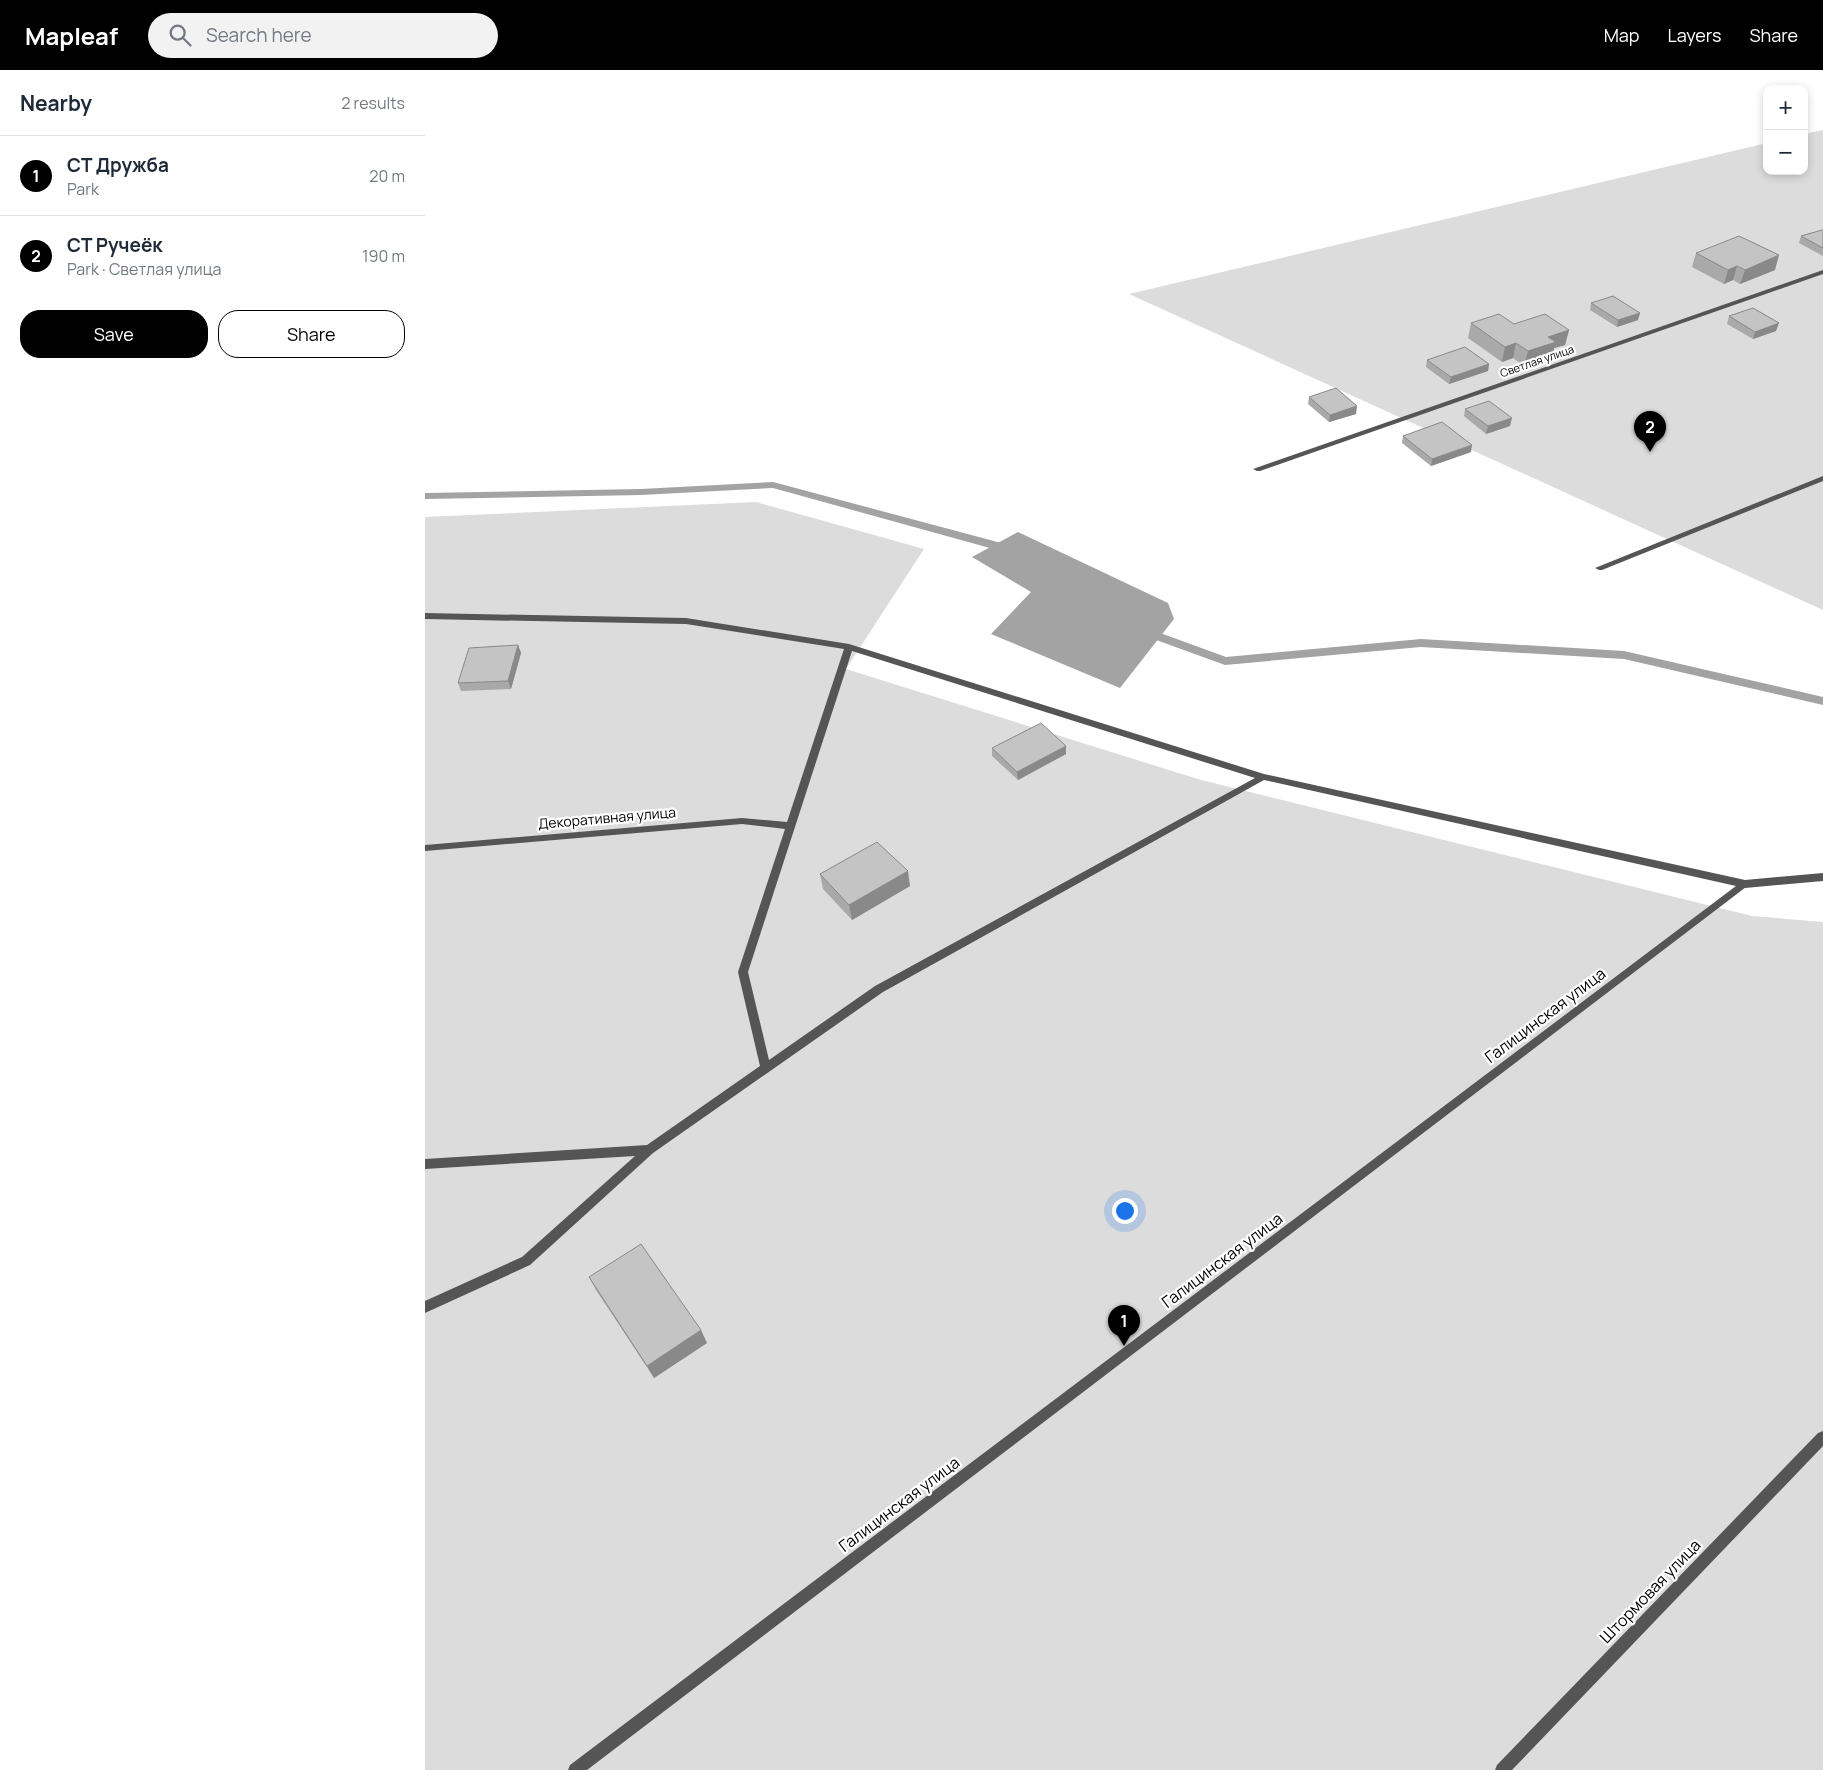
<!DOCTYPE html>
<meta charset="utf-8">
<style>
:root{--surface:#fff;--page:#f2f2f3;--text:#1f2937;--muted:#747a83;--line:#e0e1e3;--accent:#000}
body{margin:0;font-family:Manrope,sans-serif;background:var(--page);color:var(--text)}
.controls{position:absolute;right:15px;top:15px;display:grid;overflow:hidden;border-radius:10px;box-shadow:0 2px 8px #0003}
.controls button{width:45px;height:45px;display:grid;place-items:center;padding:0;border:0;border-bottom:1px solid var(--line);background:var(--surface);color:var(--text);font:25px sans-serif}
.you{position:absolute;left:699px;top:1140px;width:18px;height:18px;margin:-12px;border:4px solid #fff;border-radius:50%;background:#1a73e8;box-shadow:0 0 0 8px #1a73e833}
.badge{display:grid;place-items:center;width:32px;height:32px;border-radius:50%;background:var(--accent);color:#fff;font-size:16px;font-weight:700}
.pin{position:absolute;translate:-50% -41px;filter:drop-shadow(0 1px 2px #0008)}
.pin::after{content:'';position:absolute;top:26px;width:18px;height:15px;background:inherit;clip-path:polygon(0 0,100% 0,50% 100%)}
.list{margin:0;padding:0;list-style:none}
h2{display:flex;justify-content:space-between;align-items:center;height:65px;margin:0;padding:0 20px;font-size:21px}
h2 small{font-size:16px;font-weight:400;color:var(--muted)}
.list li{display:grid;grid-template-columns:32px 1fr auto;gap:15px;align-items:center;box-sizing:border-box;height:80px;padding:0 20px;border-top:1px solid var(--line)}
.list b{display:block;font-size:19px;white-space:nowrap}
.list p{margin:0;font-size:16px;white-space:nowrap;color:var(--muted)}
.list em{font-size:16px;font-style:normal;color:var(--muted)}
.actions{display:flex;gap:10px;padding:15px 20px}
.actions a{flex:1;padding:11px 0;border:1px solid var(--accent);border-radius:20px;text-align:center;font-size:18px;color:var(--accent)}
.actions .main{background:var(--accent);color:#fff}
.icon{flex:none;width:28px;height:28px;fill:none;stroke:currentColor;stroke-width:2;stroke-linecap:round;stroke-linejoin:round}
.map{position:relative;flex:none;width:1398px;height:1700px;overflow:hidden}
header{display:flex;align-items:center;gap:30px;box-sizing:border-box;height:70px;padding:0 25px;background:var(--accent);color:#fff}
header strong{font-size:24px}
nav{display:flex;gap:28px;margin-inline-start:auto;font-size:18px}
.search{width:350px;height:45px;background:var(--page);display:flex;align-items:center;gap:12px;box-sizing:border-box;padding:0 18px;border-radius:28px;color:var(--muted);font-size:19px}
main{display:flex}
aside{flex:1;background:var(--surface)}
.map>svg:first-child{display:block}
.green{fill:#dcdcdc}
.water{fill:#a3a3a3}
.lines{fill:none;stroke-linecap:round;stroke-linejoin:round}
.stream{fill:#a3a3a3;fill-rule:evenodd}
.lane{fill:#555;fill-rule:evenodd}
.street{fill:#555;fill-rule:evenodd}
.wall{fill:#a9a9a9}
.shaded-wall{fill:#898989}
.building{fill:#c4c4c4;stroke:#898989}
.labels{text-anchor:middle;stroke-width:4.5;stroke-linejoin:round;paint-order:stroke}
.far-street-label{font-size:11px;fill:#000;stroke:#fff}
.street-label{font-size:14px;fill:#000;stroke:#fff}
.near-street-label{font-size:16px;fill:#000;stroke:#fff}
</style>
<header>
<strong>Mapleaf</strong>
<div class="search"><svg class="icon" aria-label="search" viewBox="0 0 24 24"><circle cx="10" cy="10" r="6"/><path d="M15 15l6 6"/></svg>Search here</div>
<nav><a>Map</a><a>Layers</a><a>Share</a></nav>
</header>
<main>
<aside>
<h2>Nearby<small>2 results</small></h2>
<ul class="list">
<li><span class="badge">1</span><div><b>СТ Дружба</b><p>Park</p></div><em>20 m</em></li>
<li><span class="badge">2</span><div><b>СТ Ручеёк</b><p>Park · Светлая улица</p></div><em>190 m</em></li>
</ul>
<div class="actions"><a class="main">Save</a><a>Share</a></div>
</aside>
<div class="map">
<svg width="1398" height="1700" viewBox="0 0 1398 1700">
<rect width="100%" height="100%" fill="#fff"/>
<path class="green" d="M1398,60V540L704,224L1342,73V101H1379V64Z
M331,432L499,479L421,599L776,710L1327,846L1398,852V1700H0V447Z"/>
<path class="water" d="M593,462L743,533L749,549L695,618L566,564L606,522L547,487Z"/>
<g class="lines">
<path class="stream" d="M348,412L580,474L593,484L591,487H583L572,480L348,418L216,425L0,429V423L216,419Z
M716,556L801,587L996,569L1199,581L1398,627V635L1199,589L996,577L800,595L712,563L710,560Z"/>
<path class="lane" d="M0,543L261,548L424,574L839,704L1320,810L1325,814L162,1700H143L145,1695L1311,816L839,710L458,922L228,1083L105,1195L0,1243V1231L97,1187L210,1086L0,1099V1089L222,1075L335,996L313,902L360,759L317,754L0,781V775L317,748L362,752L419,579L261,554L0,549ZM427,581L830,708L450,916L344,990L323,902Z
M1398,1361V1376L1087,1700H1070L1072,1695L1393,1363Z"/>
<path class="street" d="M1398,200V204L835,401H832L828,399Z
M1398,406V411L1177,500H1174L1170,498Z
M1398,803V811L1320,818L1315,814L1320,810Z"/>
</g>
<path class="wall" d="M1398,160V186L1374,173L1376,166Z
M1271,183L1350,200L1315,214L1308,210L1299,214L1267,197Z
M1166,233L1213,250L1192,257L1165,240Z
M1304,246L1351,261L1328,269L1302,254Z
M1046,253L1089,254L1144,260L1140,275L1129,278L1127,287L1099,296L1088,288L1077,292L1043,268Z
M1002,290L1064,294L1063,301L1024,314L1001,297Z
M884,327L931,344L904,352L883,334Z
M1040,339L1085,356L1061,364L1039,346Z
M978,366L1046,382L1006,396L977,373Z
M93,575L96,583L86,619L36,621L33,613Z
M641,676V684L593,710L567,686V678Z
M395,804L485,816L427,850L398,819Z
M164,1207L282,1273L229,1308L171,1220Z"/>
<path class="shaded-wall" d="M1354,185L1350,200L1315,214L1320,200Z
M1312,196L1308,210L1299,214L1303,200Z
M1215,243L1213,250L1192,257L1193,250Z
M1354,253L1351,261L1328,269L1330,262Z
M1144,260L1140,275L1129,278L1127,287L1099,296L1103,281L1123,267Z
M1091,273L1088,288L1077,292L1080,277Z
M1064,294L1063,301L1024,314L1026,307Z
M932,336L931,344L904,352L905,345Z
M1087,348L1085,356L1061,364L1063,356Z
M1047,375L1046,382L1006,396L1007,389Z
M93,575L96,583L86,619L83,611Z
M641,676V684L593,710L592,702Z
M483,801L485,816L427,850L424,835Z
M276,1260L282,1273L229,1308L222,1296Z"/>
<path class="building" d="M1397,160H1398V178L1376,166Z
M1314,166L1354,185L1320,200L1312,196L1303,200L1271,183Z
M1188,226L1215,243L1193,250L1166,233Z
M1328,238L1354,253L1330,262L1304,246Z
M1074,244L1089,254L1120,244L1144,260L1123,267L1131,272L1103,281L1091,273L1080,277L1046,253Z
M1040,277L1064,294L1026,307L1002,290Z
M911,318L932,336L905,345L884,327Z
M1064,331L1087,348L1063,356L1040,339Z
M1017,352L1047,375L1007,389L978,366Z
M93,575L83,611L33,613L44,578Z
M616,653L641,676L592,702L567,678Z
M452,772L483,801L424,835L395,804Z
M216,1174L276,1260L222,1296L164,1207Z"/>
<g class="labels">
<g class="far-street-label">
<text transform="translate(1112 291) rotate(-19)" y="4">Светлая улица</text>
</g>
<g class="street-label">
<text transform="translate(182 748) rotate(-5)" y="5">Декоративная улица</text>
</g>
<g class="near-street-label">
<text transform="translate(1120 945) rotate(-37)" y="6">Галицинская улица</text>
<text transform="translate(797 1190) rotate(-37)" y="6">Галицинская улица</text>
<text transform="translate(474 1434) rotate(-37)" y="6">Галицинская улица</text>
<text transform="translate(1225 1521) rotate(-46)" y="6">Штормовая улица</text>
</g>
</g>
</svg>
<div class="controls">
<button>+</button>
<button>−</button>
</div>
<div class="you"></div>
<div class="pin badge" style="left:699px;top:1276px">1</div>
<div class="pin badge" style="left:1225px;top:382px">2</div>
</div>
</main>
